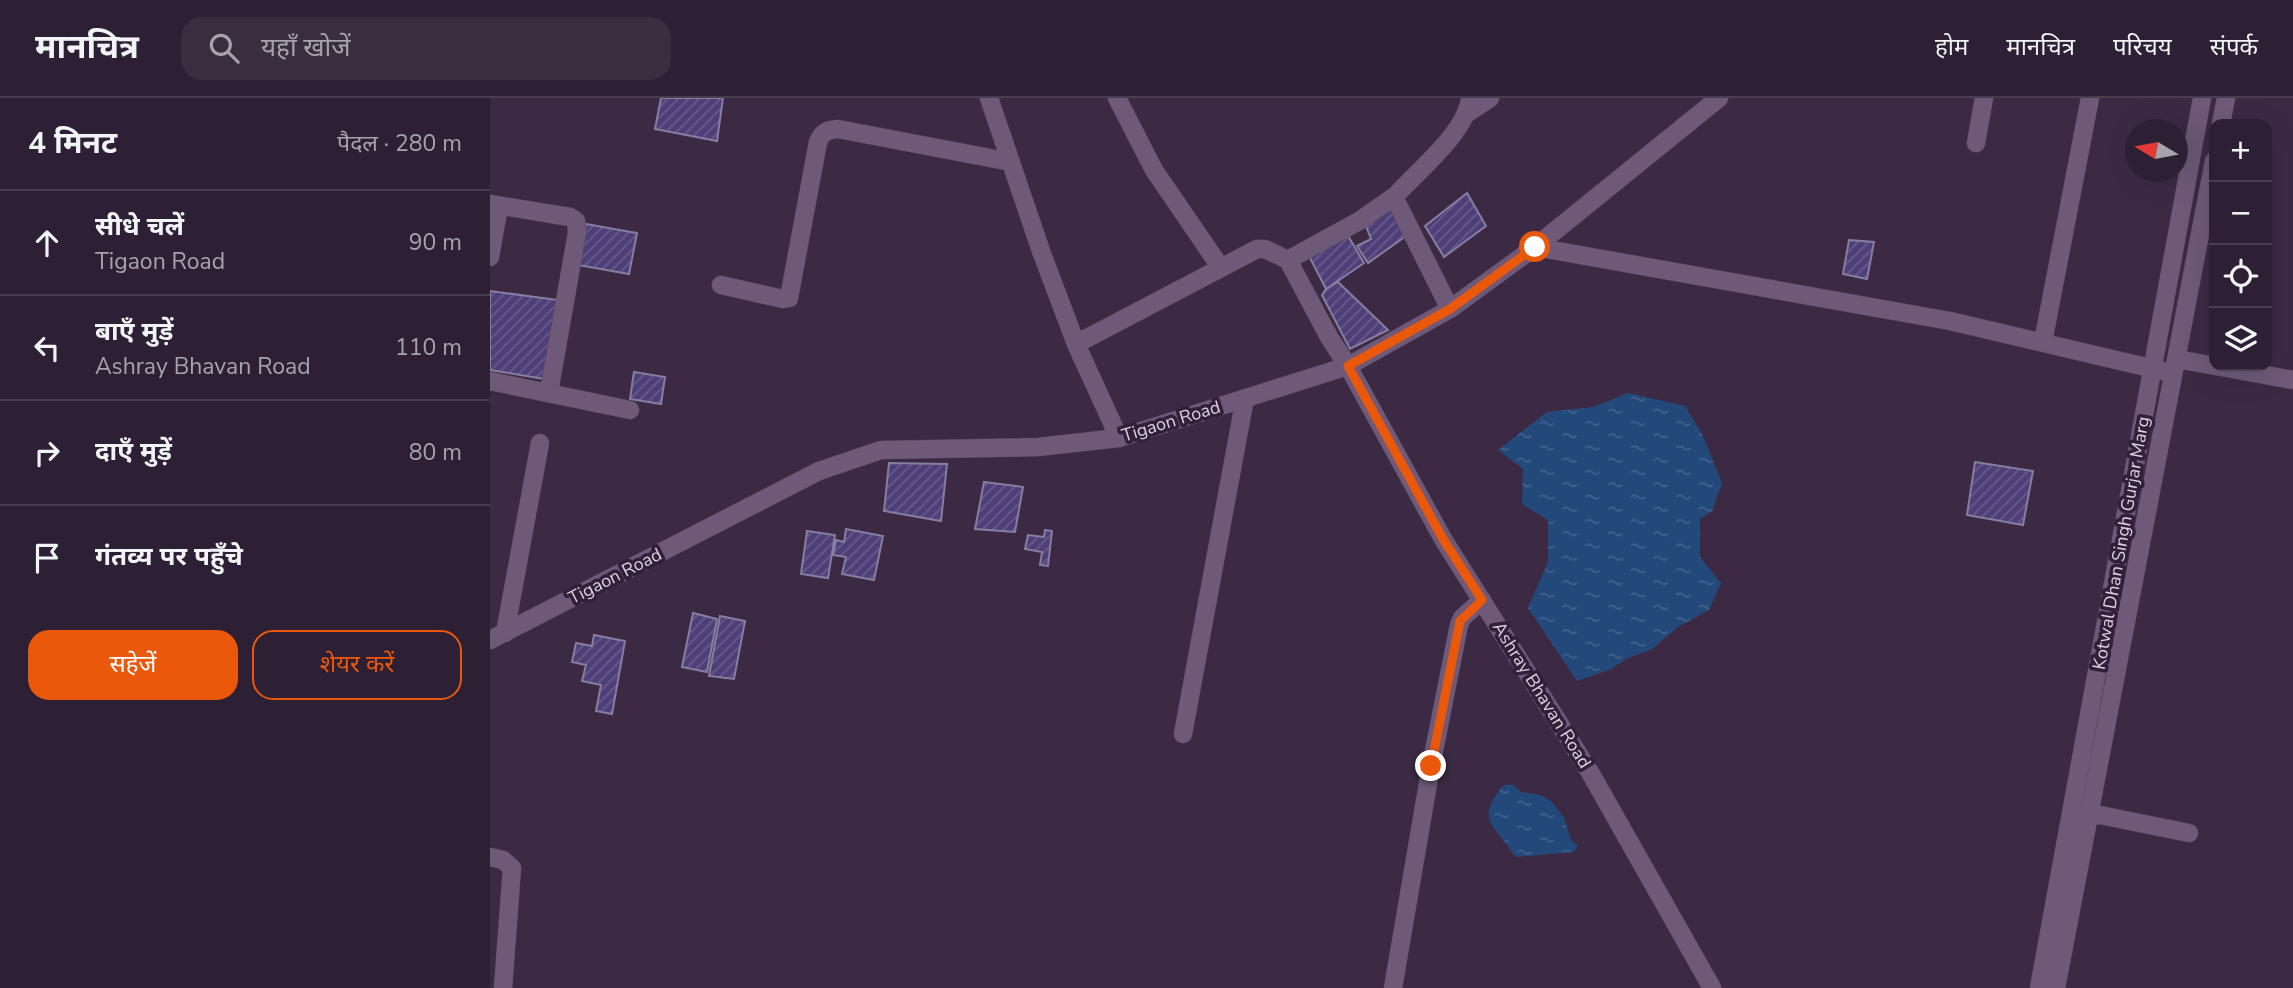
<!DOCTYPE html>
<html lang="hi">
<meta charset="utf-8">
<style>
:root{--surface:#2d2034;--page:#392d40;--text:#f1f3f6;--muted:#a7a3ac;--line:#483e4f;--accent:#ea580c}
body{margin:0;font-family:"Nunito Sans","Noto Sans Devanagari",sans-serif;background:var(--page);color:var(--text)}
.controls{position:absolute;right:21px;top:21px;display:grid;overflow:hidden;border-radius:14px;box-shadow:0 7px 28px #0002}
.controls button{width:63px;height:63px;display:grid;place-items:center;padding:0;border:0;border-bottom:2px solid var(--line);background:var(--surface);color:var(--text);font:35px sans-serif}
.compass{position:absolute;left:1635px;top:21px;width:63px;height:63px;border-radius:50%;background:var(--surface);box-shadow:0 7px 28px #0002;rotate:280deg}
.stop{position:absolute;width:21px;height:21px;margin:-16px;border:5px solid #ea580c;border-radius:50%;background:#fff}
.stop.end{background:#ea580c;border-color:#fff;box-shadow:0 2px 7px #0008}
.list{margin:0;padding:0;list-style:none}
h2{display:flex;justify-content:space-between;align-items:center;height:91px;margin:0;padding:0 28px;font-size:30px}
h2 small{font-size:23px;font-weight:400;color:var(--muted)}
.list li{display:grid;grid-template-columns:46px 1fr auto;gap:21px;align-items:center;box-sizing:border-box;height:105px;padding:0 28px;border-top:2px solid var(--line)}
.list b{display:block;font-size:26px;white-space:nowrap}
.list p{margin:0;font-size:23px;white-space:nowrap;color:var(--muted)}
.list em{font-size:23px;font-style:normal;color:var(--muted)}
.actions{display:flex;gap:14px;padding:21px 28px}
.actions a{flex:1;padding:16px 0;border:2px solid var(--accent);border-radius:21px;text-align:center;font-size:24px;color:var(--accent)}
.actions .main{background:var(--accent);color:#fff}
.icon{flex:none;width:38px;height:38px;fill:none;stroke:currentColor;stroke-width:2;stroke-linecap:round;stroke-linejoin:round}
.map{position:relative;flex:none;width:1803px;height:890px;overflow:hidden}
header{display:flex;align-items:center;gap:42px;box-sizing:border-box;height:98px;padding:0 35px;background:var(--surface);border-bottom:2px solid var(--line)}
header strong{font-size:33px}
nav{display:flex;gap:38px;margin-inline-start:auto;font-size:24px}
.search{width:490px;height:63px;background:var(--page);display:flex;align-items:center;gap:18px;box-sizing:border-box;padding:0 24px;border-radius:21px;color:var(--muted);font-size:26px}
main{display:flex}
aside{flex:1;background:var(--surface)}
.map>svg:first-child{display:block}
.water{fill:url(#water-ripples)}
.building{fill:url(#building-hatch);stroke:#867ea1;stroke-width:2}
.lines{fill:none;stroke-linecap:round;stroke-linejoin:round}
.minor-casing{stroke:#57475e;stroke-width:19}
.minor{stroke:#6e5a78;stroke-width:18}
.route{stroke:#ea580c;stroke-width:9}
.labels{text-anchor:middle;stroke-width:7;stroke-linejoin:round;paint-order:stroke}
.street-label{font-size:18px;fill:#dcd1e2;stroke:#32203a}
</style>
<header>
<strong>मानचित्र</strong>
<div class="search"><svg class="icon" aria-label="search" viewBox="0 0 24 24"><circle cx="10" cy="10" r="6"/><path d="M15 15l6 6"/></svg>यहाँ खोजें</div>
<nav><a>होम</a><a>मानचित्र</a><a>परिचय</a><a>संपर्क</a></nav>
</header>
<main>
<aside>
<h2>4 मिनट<small>पैदल · 280 m</small></h2>
<ul class="list">
<li><svg class="icon" aria-label="ahead" viewBox="0 0 24 24"><path d="M12 20V5M6 11l6-6 6 6"/></svg><div><b>सीधे चलें</b><p>Tigaon Road</p></div><em>90 m</em></li>
<li><svg class="icon" aria-label="left" viewBox="0 0 24 24"><path d="M17 20v-9H6M10 6l-5 5 5 5"/></svg><div><b>बाएँ मुड़ें</b><p>Ashray Bhavan Road</p></div><em>110 m</em></li>
<li><svg class="icon" aria-label="right" viewBox="0 0 24 24"><path d="M7 20v-9h11M14 6l5 5-5 5"/></svg><div><b>दाएँ मुड़ें</b></div><em>80 m</em></li>
<li><svg class="icon" aria-label="arrive" viewBox="0 0 24 24"><path d="M6 21V4h12l-3 4 3 4H6"/></svg><div><b>गंतव्य पर पहुँचे</b></div></li>
</ul>
<div class="actions"><a class="main">सहेजें</a><a>शेयर करें</a></div>
</aside>
<div class="map">
<svg width="1803" height="890" viewBox="0 0 1803 890">
<defs>
<pattern id="water-ripples" width="26" height="14" patternUnits="userSpaceOnUse" patternTransform="scale(1.75)"><rect width="26" height="14" fill="#22497a"/><path d="M2 4q2-2 4 0t4 0M15 11q2-2 4 0t4 0" fill="none" stroke="#42628d"/></pattern>
<pattern id="building-hatch" width="6" height="6" patternUnits="userSpaceOnUse" patternTransform="scale(1.75)"><rect width="6" height="6" fill="#4f3f78"/><path d="M-1 1l2-2M0 6l6-6M5 7l2-2" fill="none" stroke="#685a8b"/></pattern>
</defs>
<rect width="100%" height="100%" fill="#3c2a45"/>
<path class="water" d="M1138,295L1195,308L1212,336L1232,385L1222,413L1210,421V459L1231,485L1219,512L1188,529L1162,551L1136,561L1121,571L1087,583L1038,510L1058,464V422L1032,406L1033,371L1008,352L1057,314L1103,309Z
M1014,687H1023L1031,694L1051,697L1062,704L1074,720L1081,742L1088,748L1083,754L1025,759C1008,728 982,724 1014,687Z"/>
<path class="building" d="M171,0H233L227,43L165,31Z
M977,95L996,128L954,159L935,128Z
M901,109L916,138L878,165L867,148L881,141L876,128Z
M96,126L147,135L139,176L88,167Z
M857,136L874,165L836,191L818,156Z
M1359,142L1384,144L1377,181L1353,176Z
M848,184L898,232L860,251L832,197L836,191Z
M0,193L68,202L55,281L0,272Z
M144,274L175,279L171,306L140,301Z
M1485,364L1543,373L1533,427L1477,417Z
M399,365L457,366L451,423L394,413Z
M494,384L533,389L525,434L485,431Z
M356,431L393,438L384,482L352,476L356,459L343,457L346,442L354,444Z
M555,432L562,433L558,468L550,467L552,454L535,451L538,437L554,439Z
M317,433L345,437L338,480L311,476Z
M203,515L227,521L217,574L192,569Z
M230,518L255,523L244,581L219,578Z
M104,537L135,543L122,616L106,613L111,587L92,583L96,567L82,564L86,545L102,548Z"/>
<g class="lines">
<defs>
<path id="minor" d="M499,0L551,153L586,246L629,340
M627,0L664,72L731,170
M976,16L1000,0
M1731,26L1736,0
M1486,45L1494,0
M0,106L80,119L86,123L87,135L59,294
M1045,149L1460,223L1673,273
M0,159L9,108
M798,162L869,123L905,98
M231,187L293,201L299,200L328,44C332,34 337,32 348,31L521,64
M960,211L905,101L908,95C930,71 977,33 980,0
M1553,244L1600,0
M586,246L767,151H775L798,162L839,239L858,268L953,441L1101,676L1222,890
M1687,261L1803,282
M0,283L140,312
M15,535L50,345
M0,542L329,373L391,352L548,349L629,340L858,268L960,211L1045,149L1229,0
M693,636L755,300
M1600,715L1699,735
M0,759L13,762L22,770L13,890
M903,890L941,668L969,527L972,520L992,502
M1549,890L1712,0
M1566,890L1724,63"/>
</defs>
<use href="#minor" class="minor-casing"/>
<use href="#minor" class="minor"/>
</g>
<g class="lines">
<path class="route" d="M941,668L970,523L992,502L953,441L858,268L960,211L1045,149"/>
</g>
<g class="labels">
<g class="street-label">
<text transform="translate(681 323) rotate(-17)" y="6">Tigaon Road</text>
<text transform="translate(1631 445) rotate(-80)" y="6">Kotwal Dhan Singh Gurjar Marg</text>
<text transform="translate(125 478) rotate(-27)" y="6">Tigaon Road</text>
<text transform="translate(1052 597) rotate(58)" y="6">Ashray Bhavan Road</text>
</g>
</g>
</svg>
<div class="controls">
<button>+</button>
<button>−</button>
<button><svg class="icon" aria-label="locate" viewBox="0 0 24 24"><circle cx="12" cy="12" r="6"/><path d="M12 2v4M12 18v4M2 12h4M18 12h4"/></svg></button>
<button><svg class="icon" aria-label="layers" viewBox="0 0 24 24"><path d="M12 4l9 5-9 5-9-5zM3 14l9 5 9-5"/></svg></button>
</div>
<svg class="compass" viewBox="-18 -18 36 36"><path d="M0-13l5 13h-10z" fill="#e53935"/><path d="M0 13l5-13h-10z" fill="#a7a3ac"/></svg>
<div class="stop" style="left:1045px;top:149px"></div>
<div class="stop end" style="left:941px;top:668px"></div>
</div>
</main>
